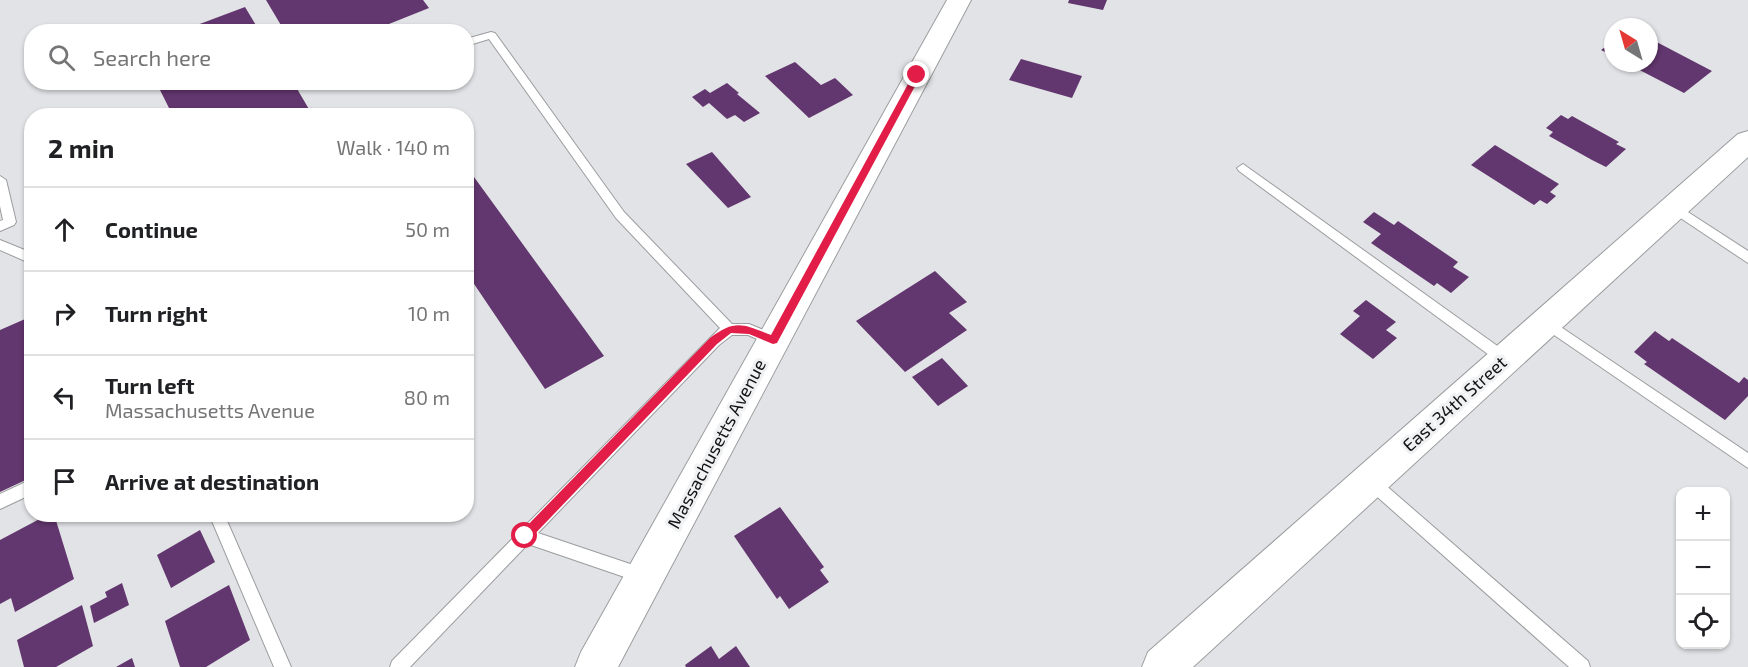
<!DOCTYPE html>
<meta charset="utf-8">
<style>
:root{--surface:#fff;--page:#f6f6f6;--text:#202124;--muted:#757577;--line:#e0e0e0}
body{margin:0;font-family:"Exo 2",sans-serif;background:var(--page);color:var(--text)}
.controls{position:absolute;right:18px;bottom:18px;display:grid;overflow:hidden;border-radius:12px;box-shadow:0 2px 4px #0004}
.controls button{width:54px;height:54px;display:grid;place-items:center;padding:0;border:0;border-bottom:2px solid var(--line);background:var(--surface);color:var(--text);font:30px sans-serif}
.compass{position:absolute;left:1604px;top:18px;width:54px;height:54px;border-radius:50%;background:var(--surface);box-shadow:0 2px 4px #0004;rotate:323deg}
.stop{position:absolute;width:18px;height:18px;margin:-14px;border:4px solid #e11d48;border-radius:50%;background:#fff}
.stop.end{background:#e11d48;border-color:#fff;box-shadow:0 2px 6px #0008}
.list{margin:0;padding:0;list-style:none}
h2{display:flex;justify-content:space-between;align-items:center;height:78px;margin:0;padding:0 24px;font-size:26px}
h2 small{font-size:20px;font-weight:400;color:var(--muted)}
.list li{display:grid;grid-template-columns:39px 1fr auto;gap:18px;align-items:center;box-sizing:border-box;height:84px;padding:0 24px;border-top:2px solid var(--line)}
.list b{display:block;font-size:22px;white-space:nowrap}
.list p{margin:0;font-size:20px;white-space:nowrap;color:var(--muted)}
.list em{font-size:20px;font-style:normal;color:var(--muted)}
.icon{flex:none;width:33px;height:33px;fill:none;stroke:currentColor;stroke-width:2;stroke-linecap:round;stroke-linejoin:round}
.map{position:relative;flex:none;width:1748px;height:667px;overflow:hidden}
.search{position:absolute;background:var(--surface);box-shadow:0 2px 4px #0004;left:24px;top:24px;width:450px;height:66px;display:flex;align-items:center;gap:15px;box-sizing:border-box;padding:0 21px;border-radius:24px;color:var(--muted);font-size:22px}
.panel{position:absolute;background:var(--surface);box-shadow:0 2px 4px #0004;left:24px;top:108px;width:450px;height:414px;border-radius:24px}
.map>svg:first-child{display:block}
.building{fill:#62366e}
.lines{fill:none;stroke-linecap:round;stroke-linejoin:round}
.lane-casing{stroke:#9b9d9f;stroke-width:2}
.secondary-casing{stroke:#9b9d9f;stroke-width:2}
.lane{fill:#fff;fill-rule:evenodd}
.secondary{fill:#fff;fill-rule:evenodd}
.route{fill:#e11d48}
.labels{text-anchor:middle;stroke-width:6;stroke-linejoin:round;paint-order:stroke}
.street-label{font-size:18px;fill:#131415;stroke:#eff1f3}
</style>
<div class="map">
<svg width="1748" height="667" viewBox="0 0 1748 667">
<rect width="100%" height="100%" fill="#e2e3e6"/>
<path class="building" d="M266,0H423L429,8L369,32H285Z
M1069,0H1107L1103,10L1068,3Z
M245,7L260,32H181V31Z
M1649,38L1712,71L1684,93L1626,63H1649Z
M1613,41V56L1601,50Z
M1021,59L1082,76L1072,98L1009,80Z
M795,62L821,85L835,78L853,95L809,118L765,76Z
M156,82H293L313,116H173Z
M727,83L739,93L737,94L760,113L744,122L735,115L727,119L709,103L703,107L692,97L705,89L710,93Z
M1561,115L1568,119L1572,116L1619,142L1616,144L1626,149L1606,167L1592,160L1549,136L1553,132L1546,128Z
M1495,145L1559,184L1550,192L1556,196L1547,204L1540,200L1534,205L1471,165Z
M712,152L751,197L728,208L686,164Z
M466,166L604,356L545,389L466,272Z
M1374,212L1394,225L1398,221L1458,262L1453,267L1469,277L1451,293L1437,283L1434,286L1371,243L1381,234L1363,222Z
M935,271L967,302L949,313L967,330L905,372L856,321Z
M1366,300L1396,322L1386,330L1397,338L1373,359L1340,334L1360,316L1353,311Z
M32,316V477L0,492V330Z
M1655,331L1669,341L1672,338L1739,383L1744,377L1748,380V396L1725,420L1644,364L1647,362L1634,352Z
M942,358L968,386L938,406L912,377Z
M780,507L824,567L820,570L829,582L789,609L780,596L777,599L734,536Z
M49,514H54L74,579L15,612L11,598L0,604V540Z
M200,530L215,562L171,588L157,555Z
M122,583L129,605L94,623L90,606L107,597L105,592Z
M229,585L250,640L206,667H180L165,621Z
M82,605L93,646L56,667H24L17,640Z
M711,646L719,659L736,646L750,667H686L685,665Z
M132,658L135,667H116Z"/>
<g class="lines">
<defs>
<path id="lane" d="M491,32L495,33L624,212L732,324H749L778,336L780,340L778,344L773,346L748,335H732L719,345L538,533L648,570L650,575L648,580L642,583L528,544L410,667H390L392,661L720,328L616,218L489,39L466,46V39Z
M1243,164L1510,355L1512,359L1510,363H1500L1239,171L1237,168Z
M0,176L6,180L16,222L14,225L0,231V221L3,220L0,206Z
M1674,203L1748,251V263L1670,211L1668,208Z
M0,240L32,253V264L0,250Z
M1546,317L1748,453V468L1541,326L1539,322L1541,318Z
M1370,474L1375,476L1588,661L1590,667H1569L1365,486L1363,481L1365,476Z
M32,479V494L0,509V494Z
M209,514H224L291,667H274Z"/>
<path id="secondary" d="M947,0H971L618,667H575L581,652Z
M1748,131V157L1193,667H1142L1148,652L1738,134Z"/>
</defs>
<use href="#lane" class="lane-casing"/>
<use href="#secondary" class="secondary-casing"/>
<use href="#lane" class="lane"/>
<use href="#secondary" class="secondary"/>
</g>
<path class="route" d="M914,73L921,75L777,343L773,344L749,334L731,333L717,344L529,540H521V532L710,338C735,319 743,324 771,335Z"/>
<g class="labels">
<g class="street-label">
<text transform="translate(1455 404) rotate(-42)" y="6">East 34th Street</text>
<text transform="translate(717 444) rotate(-62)" y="6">Massachusetts Avenue</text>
</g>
</g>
</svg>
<div class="controls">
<button>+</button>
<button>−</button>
<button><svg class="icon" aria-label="locate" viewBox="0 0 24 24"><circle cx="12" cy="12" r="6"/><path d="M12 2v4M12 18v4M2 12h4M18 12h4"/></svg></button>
</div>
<svg class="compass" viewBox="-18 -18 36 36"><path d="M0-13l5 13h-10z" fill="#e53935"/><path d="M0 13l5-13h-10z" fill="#757577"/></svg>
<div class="stop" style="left:525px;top:536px"></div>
<div class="stop end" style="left:917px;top:75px"></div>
<div class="search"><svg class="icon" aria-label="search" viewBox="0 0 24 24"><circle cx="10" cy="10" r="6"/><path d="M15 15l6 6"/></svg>Search here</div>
<section class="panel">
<h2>2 min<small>Walk · 140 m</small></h2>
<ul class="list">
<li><svg class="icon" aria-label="ahead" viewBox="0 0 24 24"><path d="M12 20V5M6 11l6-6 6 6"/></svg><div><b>Continue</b></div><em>50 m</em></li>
<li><svg class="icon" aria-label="right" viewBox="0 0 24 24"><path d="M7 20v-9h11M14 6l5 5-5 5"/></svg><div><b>Turn right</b></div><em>10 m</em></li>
<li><svg class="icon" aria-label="left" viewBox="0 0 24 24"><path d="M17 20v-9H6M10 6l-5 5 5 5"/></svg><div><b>Turn left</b><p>Massachusetts Avenue</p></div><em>80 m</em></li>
<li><svg class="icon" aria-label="arrive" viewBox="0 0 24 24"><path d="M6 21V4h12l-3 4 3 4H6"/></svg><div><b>Arrive at destination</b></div></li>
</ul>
</section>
</div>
